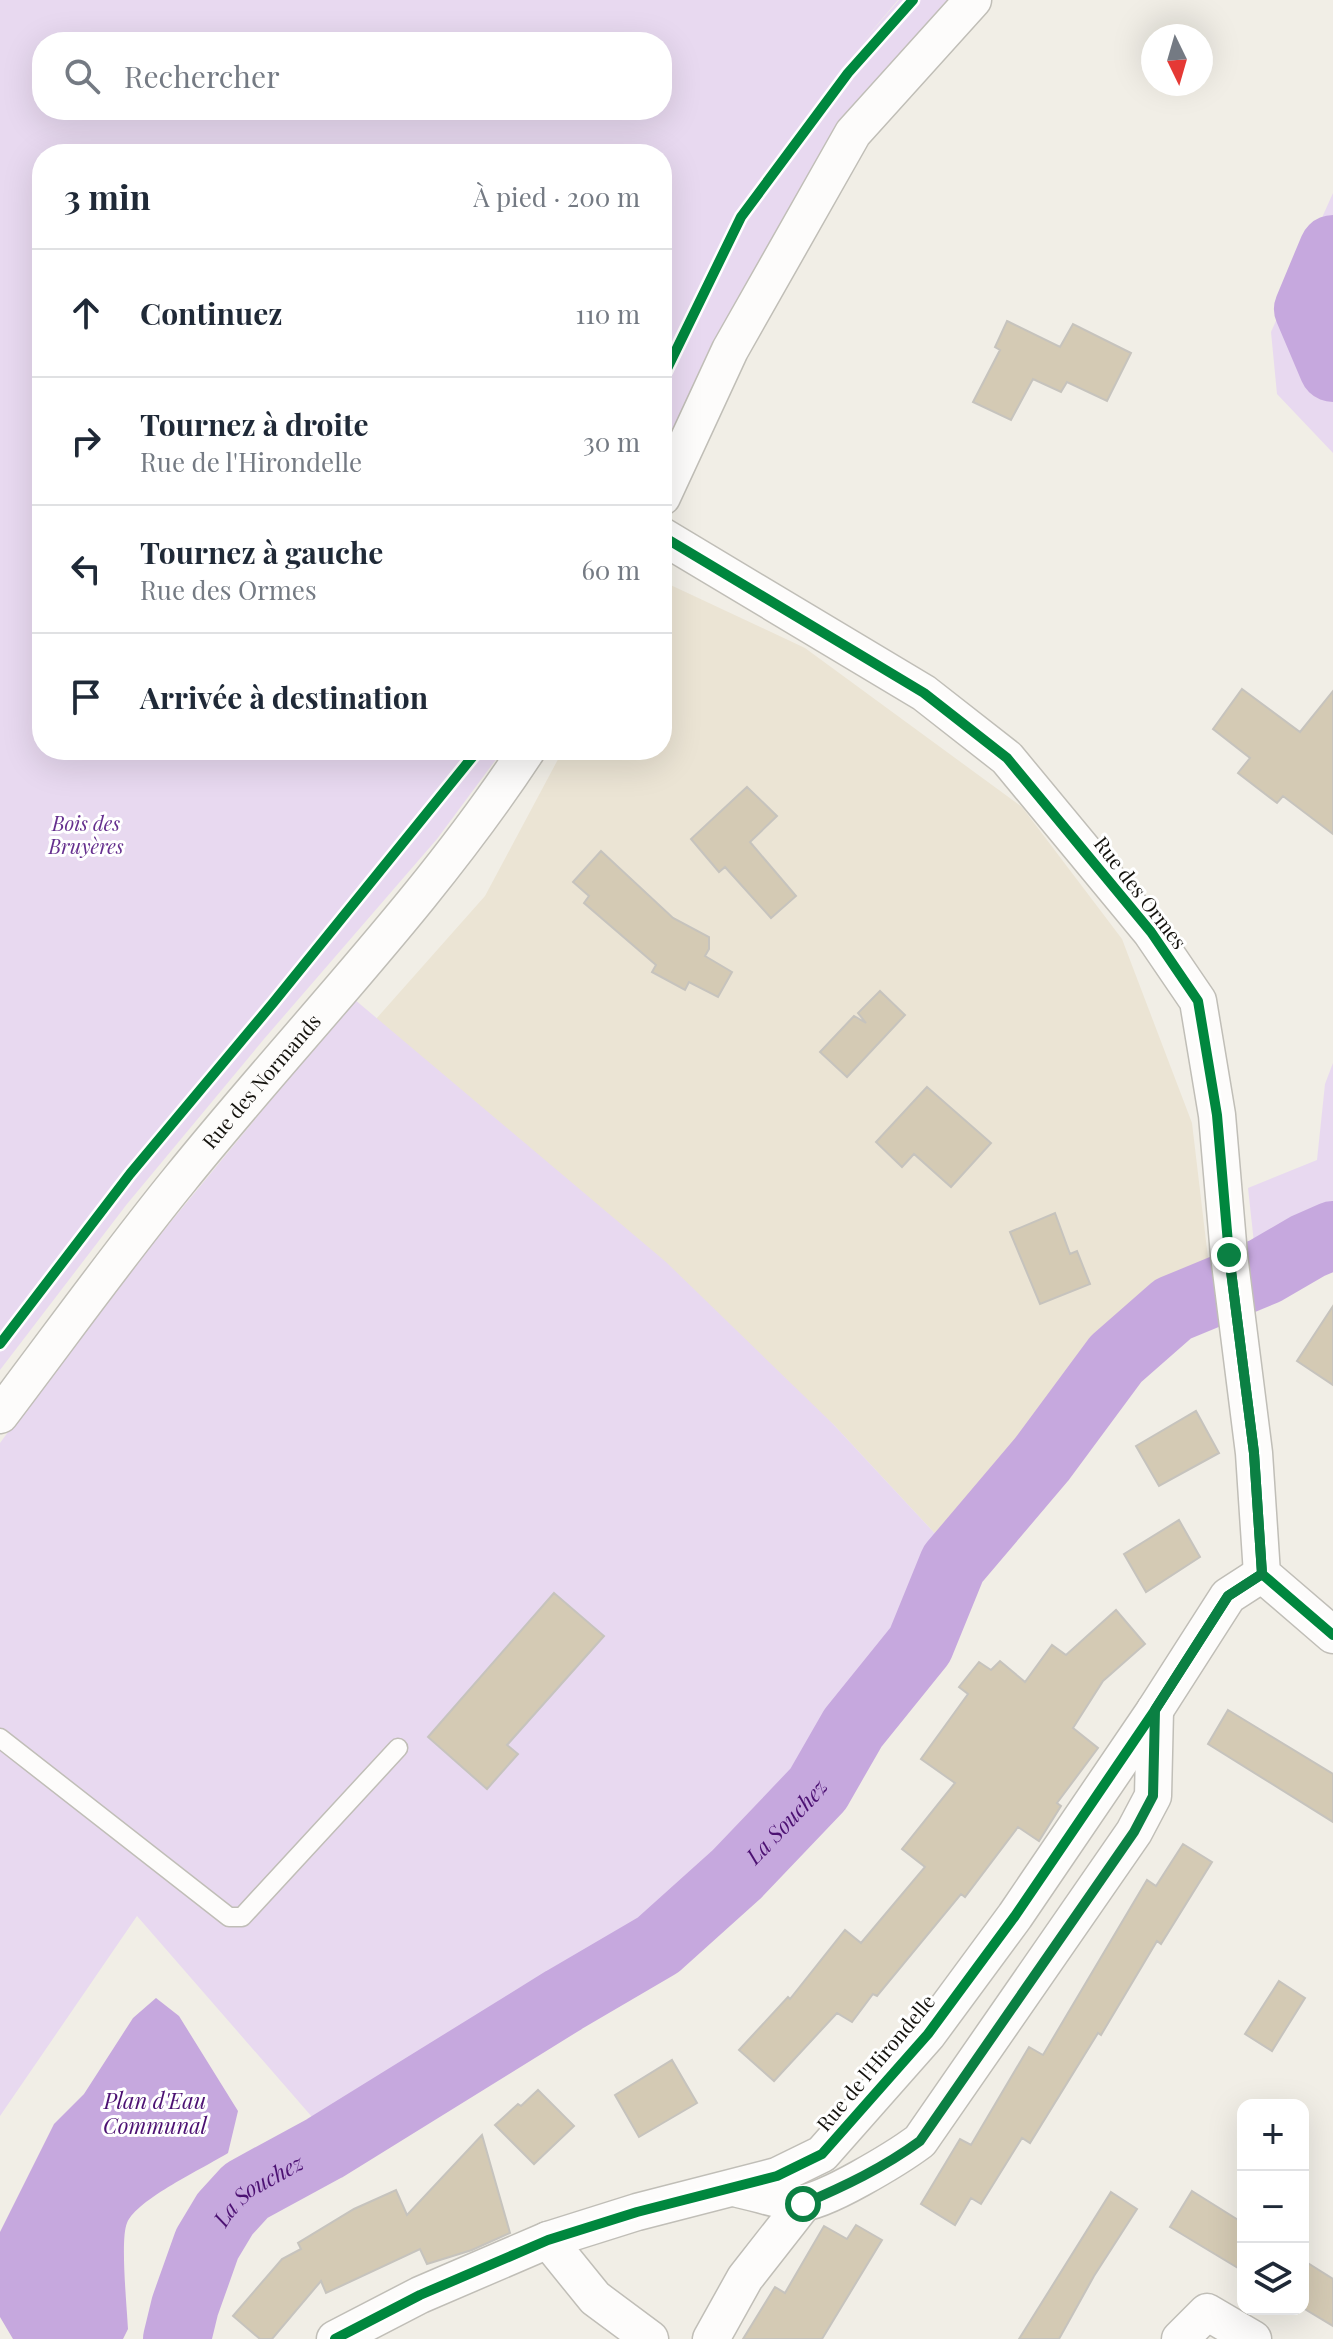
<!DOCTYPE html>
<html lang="fr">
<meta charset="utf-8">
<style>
:root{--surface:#fff;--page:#f2f2f3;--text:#1f2937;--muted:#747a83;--line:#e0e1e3}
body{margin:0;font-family:"Playfair Display",serif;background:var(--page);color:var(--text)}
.controls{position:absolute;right:24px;bottom:24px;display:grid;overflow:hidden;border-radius:16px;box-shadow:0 8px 32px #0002}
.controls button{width:72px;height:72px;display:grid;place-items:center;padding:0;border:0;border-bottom:2px solid var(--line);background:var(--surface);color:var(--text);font:40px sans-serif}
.compass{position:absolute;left:1141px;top:24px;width:72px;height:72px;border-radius:50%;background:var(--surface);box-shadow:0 8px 32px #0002;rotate:175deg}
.stop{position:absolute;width:24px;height:24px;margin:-18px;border:6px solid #0b8043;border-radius:50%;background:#fff}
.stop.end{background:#0b8043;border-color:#fff;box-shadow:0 2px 8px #0008}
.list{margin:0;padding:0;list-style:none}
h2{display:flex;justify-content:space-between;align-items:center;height:104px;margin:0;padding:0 32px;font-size:34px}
h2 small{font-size:26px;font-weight:400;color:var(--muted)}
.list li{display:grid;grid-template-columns:52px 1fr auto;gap:24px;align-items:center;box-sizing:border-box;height:128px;padding:0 32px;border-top:2px solid var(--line)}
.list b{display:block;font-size:30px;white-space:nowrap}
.list p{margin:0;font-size:26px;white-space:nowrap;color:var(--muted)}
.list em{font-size:26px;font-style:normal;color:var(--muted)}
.icon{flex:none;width:44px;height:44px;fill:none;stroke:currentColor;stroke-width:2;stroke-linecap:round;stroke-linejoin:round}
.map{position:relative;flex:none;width:1333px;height:2339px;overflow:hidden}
.search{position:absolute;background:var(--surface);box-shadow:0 8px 32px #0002;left:32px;top:32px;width:640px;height:88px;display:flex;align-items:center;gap:20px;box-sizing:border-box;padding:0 28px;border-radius:32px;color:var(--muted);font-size:30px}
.panel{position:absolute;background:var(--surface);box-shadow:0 8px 32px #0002;left:32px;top:144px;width:640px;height:616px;border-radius:32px}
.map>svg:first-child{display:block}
.built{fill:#ebe4d4}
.green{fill:#e8d9f0;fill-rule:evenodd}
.water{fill:#c6a8de}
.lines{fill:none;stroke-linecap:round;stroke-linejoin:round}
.river{stroke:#c6a8de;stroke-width:68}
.building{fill:#d4cab4;stroke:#c6c3bd;stroke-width:2}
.lane-casing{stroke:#c0beb7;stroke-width:21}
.street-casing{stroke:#c0beb7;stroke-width:39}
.lane{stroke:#fdfcfb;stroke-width:18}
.street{stroke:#fdfcfb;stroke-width:36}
.cycleway-casing{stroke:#fff;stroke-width:15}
.cycleway{stroke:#00873e;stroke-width:10}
.route{stroke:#0b8043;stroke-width:10}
.labels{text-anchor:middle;stroke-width:6;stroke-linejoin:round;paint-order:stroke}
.park-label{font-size:20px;font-style:italic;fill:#652f8e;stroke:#fff}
.street-label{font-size:20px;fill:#14120d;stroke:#fff}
.water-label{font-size:22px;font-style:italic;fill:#4c1172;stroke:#fff}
</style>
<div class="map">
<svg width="1333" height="2339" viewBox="0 0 1333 2339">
<rect width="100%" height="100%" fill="#f1eee6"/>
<path class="built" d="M662,581L805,648L1022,807L1122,939L1192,1123L1208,1258L1174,1282L1105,1341L1016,1458L940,1539L833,1424L376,1019L485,896L563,750H662Z"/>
<path class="green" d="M0,0H898L861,44L899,0H955L715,344L662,451V154H42V750H503L437,839L264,1039L127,1204L0,1370ZM42,42H662V110H42Z
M1333,193V453L1277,394L1271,332Z
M354,999L666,1262L833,1424L940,1539L948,1562L911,1637L848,1721L809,1783L703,1886L541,1980L470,2027L428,2060L319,2125L137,1916L0,2116V1443L95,1314Z
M1333,1063V1269L1264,1297L1255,1252L1248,1188L1317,1160L1325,1084Z"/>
<path class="water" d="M156,1998L179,2016L238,2111L228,2153C204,2168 137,2199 127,2223C120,2239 127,2308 128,2329L123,2339H13L0,2317V2232L54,2124L84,2094L133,2018Z"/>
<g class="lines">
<g class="river">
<path d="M1333,249L1308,309L1333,368"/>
<path id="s1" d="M177,2339L185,2306L207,2244L225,2214L246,2191L325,2148L564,2000L658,1945L737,1874L818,1789L853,1728L920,1645L953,1564L1042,1459L1116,1359L1173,1309L1265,1271L1308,1246L1333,1235"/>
</g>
</g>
<path class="building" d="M1007,321L1060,347L1073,324L1131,353L1107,401L1067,382L1061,392L1033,379L1011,420L973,402L1000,350L995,347Z
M1242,689L1300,732L1333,691V834L1283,796L1277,803L1238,773L1250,758L1213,729Z
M747,787L777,816L750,842L796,896L771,918L725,867L719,872L691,839Z
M601,851L673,918L709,937V949L705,956L732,972L718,997L689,982L685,990L652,972L656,965L584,903L589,896L573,882Z
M880,991L905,1015L847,1077L820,1052L854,1016L866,1023L858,1013Z
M927,1087L991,1143L951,1187L914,1154L902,1167L876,1142Z
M1055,1213L1070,1254L1077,1251L1090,1284L1040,1304L1010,1232Z
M1333,1306V1385L1297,1361Z
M1196,1411L1219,1453L1159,1486L1136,1446Z
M1179,1520L1200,1557L1146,1592L1124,1554Z
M554,1593L604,1636L507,1745L518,1754L487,1789L428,1737Z
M1116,1610L1145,1644L1103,1681L1073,1728L1098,1748L1057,1803L1061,1806L1039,1841L1018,1827L965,1897L961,1894L877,1996L873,1994L852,2022L837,2013L774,2081L739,2050L788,1997L790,1999L845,1930L861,1943L925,1867L902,1849L955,1783L921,1759L968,1694L959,1687L979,1662L991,1670L1000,1661L1025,1682L1052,1645L1066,1655Z
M1228,1710L1333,1774V1822L1208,1744Z
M1183,1844L1212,1862L1161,1944L1157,1941L1101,2035L1098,2033L1030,2143L1022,2138L981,2204L971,2198L955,2225L921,2204L960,2139L971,2145L1029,2047L1043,2055L1147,1880L1156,1886Z
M1279,1981L1305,1998L1272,2051L1245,2034Z
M672,2060L697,2103L639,2137L615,2095Z
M538,2090L574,2126L534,2164L495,2125L518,2104L521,2106Z
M482,2135L510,2233L472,2250L427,2264L420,2249L326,2293L321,2281L272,2339H260L233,2316L282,2259L301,2249L298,2243L354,2209L396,2190L407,2215Z
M1192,2191L1243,2223V2271L1170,2227Z
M1111,2192L1137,2209L1094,2276L1059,2339H1019Z
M856,2225L882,2240L822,2339H743L775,2287L785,2293L824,2226L847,2239Z
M1303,2260L1333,2279V2326L1303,2308Z"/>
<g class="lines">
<defs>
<path id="lane" d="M0,1738L229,1917H242L398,1748"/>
<g id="street">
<path d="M662,497L730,350L853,133L973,0"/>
<path d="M662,536L924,693L1007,758L1151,932L1198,1001L1217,1115L1229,1255L1254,1453L1262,1574L1333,1635"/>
<path id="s2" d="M0,1415C60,1336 118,1255 180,1179C296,1035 426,904 527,750"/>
<path d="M738,2189C758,2193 779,2201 799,2203C821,2205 900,2156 920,2141L1134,1832L1153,1796L1155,1710"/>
<path d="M548,2240L595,2298L650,2339"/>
<path d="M335,2339L420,2295L548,2240L637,2212L777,2176L822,2154L928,2034L1015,1916L1155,1710L1228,1596L1262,1574"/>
<path d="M711,2339L745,2278L803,2204"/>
<path d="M1180,2339L1207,2312L1253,2339"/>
</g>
</defs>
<use href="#lane" class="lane-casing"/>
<use href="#street" class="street-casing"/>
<use href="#lane" class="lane"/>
<use href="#street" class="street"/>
<defs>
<path id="cycleway" d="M662,379L741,217L848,73L913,0
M662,536L924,693L1007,758L1151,932L1198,1001L1217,1115L1229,1255L1254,1453L1262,1574L1333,1635
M0,1344L130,1174L273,1003L478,750
M335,2339L420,2295L548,2240L637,2212L777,2176L822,2154L928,2034L1015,1916L1155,1710L1228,1596L1262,1574"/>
</defs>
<use href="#cycleway" class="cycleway-casing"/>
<use href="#cycleway" class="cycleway"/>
</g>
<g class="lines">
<path class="route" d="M803,2204C845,2186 883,2168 920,2141L1134,1832L1153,1796L1155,1710L1228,1596L1262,1574L1254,1453L1229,1255"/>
</g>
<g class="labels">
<g class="park-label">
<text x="86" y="831">Bois des<tspan x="86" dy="23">Bruyères</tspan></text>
</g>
<g class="street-label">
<text transform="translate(1140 893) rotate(52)" y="7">Rue des Ormes</text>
<text dy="7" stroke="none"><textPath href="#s2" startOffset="424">Rue des Normands</textPath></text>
<text transform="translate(876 2063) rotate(-50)" y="7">Rue de l'Hirondelle</text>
</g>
<g class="water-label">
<text dy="8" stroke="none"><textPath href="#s1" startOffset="824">La Souchez</textPath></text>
<text x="155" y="2109">Plan d'Eau<tspan x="155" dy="25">Communal</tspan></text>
<text dy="8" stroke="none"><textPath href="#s1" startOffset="176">La Souchez</textPath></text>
</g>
</g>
</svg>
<div class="controls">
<button>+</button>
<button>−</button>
<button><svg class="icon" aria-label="layers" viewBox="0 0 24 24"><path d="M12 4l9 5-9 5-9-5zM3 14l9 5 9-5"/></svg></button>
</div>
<svg class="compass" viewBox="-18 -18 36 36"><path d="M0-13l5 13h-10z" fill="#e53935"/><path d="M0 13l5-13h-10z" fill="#747a83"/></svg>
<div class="stop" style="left:803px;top:2204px"></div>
<div class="stop end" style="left:1229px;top:1255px"></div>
<div class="search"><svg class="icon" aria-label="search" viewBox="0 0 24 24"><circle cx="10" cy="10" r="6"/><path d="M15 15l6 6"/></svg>Rechercher</div>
<section class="panel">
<h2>3 min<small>À pied · 200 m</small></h2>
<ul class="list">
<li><svg class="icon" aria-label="ahead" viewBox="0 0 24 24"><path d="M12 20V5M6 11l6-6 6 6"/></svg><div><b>Continuez</b></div><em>110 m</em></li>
<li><svg class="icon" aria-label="right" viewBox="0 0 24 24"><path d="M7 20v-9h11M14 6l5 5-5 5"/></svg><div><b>Tournez à droite</b><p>Rue de l'Hirondelle</p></div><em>30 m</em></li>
<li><svg class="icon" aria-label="left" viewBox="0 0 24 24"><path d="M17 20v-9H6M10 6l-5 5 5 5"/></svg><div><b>Tournez à gauche</b><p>Rue des Ormes</p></div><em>60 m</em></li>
<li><svg class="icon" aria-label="arrive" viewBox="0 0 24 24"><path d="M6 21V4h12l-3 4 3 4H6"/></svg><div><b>Arrivée à destination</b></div></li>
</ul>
</section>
</div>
